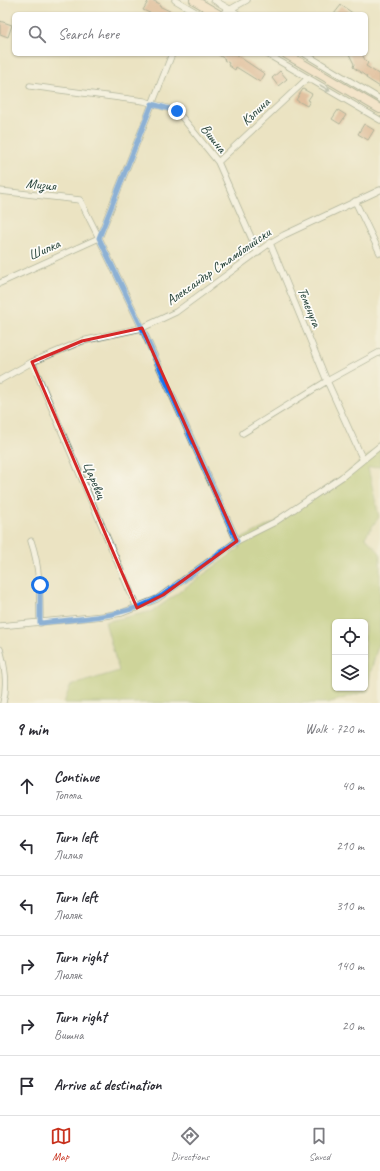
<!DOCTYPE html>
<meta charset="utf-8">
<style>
:root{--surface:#fff;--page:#f7f7f7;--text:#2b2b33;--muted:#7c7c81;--line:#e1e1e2;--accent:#c8321e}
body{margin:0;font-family:Caveat,sans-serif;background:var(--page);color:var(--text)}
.controls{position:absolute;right:12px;bottom:12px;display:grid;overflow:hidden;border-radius:6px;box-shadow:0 1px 3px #0004}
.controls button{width:36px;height:36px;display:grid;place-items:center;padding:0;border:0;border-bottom:1px solid var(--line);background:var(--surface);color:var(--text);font:20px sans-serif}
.stop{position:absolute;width:12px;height:12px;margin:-9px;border:3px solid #1a73e8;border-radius:50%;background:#fff}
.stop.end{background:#1a73e8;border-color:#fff;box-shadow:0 1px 4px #0008}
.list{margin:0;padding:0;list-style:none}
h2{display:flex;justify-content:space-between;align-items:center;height:52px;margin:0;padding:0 16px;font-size:17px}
h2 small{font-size:13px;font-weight:400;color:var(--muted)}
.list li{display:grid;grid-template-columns:26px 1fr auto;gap:12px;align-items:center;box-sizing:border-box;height:60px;padding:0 16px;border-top:1px solid var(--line)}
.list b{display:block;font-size:15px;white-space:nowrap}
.list p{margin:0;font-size:13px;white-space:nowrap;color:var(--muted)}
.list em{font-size:13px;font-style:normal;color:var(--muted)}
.icon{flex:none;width:22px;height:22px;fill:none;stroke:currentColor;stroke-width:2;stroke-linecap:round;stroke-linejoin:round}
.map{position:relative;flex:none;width:380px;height:703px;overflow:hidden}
.search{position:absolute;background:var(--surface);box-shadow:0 1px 3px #0004;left:12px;right:12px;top:12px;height:44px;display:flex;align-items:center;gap:10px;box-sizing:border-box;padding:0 14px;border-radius:6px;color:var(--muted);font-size:15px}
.sheet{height:412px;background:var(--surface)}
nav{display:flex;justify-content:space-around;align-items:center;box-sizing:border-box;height:56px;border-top:1px solid var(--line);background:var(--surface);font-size:11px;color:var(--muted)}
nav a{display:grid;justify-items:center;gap:2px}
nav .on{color:var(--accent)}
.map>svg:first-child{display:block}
.green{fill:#aac268;stroke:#64804e;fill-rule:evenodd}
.building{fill:#d59673}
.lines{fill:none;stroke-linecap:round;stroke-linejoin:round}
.street-casing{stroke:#676;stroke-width:7}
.secondary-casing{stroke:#676;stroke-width:10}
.street{stroke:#fff;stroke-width:5.5}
.secondary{stroke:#fde4d1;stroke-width:8}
.oneway{stroke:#8f9e9a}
.route{stroke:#1a73e8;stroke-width:5}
.marked{fill:none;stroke:#d62828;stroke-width:3;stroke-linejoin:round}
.labels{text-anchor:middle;stroke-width:3.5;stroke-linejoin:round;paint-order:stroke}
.street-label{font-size:14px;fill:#1f3d34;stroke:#fdfcf7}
</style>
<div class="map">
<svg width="380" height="703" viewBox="0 0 380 703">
<rect width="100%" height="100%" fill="#fdfcf7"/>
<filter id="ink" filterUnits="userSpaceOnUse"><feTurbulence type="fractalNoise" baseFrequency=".025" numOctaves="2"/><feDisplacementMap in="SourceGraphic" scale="8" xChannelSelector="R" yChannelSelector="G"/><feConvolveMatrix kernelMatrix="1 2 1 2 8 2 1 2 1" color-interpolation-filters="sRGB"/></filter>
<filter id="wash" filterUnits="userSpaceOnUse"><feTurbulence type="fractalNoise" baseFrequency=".012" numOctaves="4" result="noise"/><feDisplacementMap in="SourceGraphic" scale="16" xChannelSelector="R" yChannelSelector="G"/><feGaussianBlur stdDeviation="0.9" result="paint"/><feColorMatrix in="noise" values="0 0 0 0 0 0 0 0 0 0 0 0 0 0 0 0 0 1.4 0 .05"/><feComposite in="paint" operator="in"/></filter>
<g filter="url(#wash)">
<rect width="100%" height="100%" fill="#ebe3c2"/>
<path class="green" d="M380,446V466L368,468L379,517L365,537L380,553V637L370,675L368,691L327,703H64L70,686L119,671L105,622L153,611L240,548L237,541L275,522L342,477ZM335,622H365V688H335Z"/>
<g id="blocks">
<path class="building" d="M149,0H152L160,4L159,6L176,14H152L143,10Z
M341,5L354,14H334Z
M0,21L12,25L8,37L0,34Z
M217,54H235L265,74L260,82L236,67L235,70L228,65L229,63L224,60L225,59Z
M349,54H362L365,60L368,63L366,66L380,75V87L366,78L367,77L353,67L354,64Z
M280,71L287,79L278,86L272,78Z
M303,89L312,94L308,100L310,101L307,106L296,100Z
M338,110L346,115L340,124L332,119Z
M364,124L374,130L368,140L358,134Z"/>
</g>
</g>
<g filter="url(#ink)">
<use href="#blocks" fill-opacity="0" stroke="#676" stroke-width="1"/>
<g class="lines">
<defs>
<path id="street" d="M175,0L199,14
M214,0L238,14
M222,14L247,0
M172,54L99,238L142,328L237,541
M267,54L380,120
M305,54L380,99
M30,86L144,101L177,111L218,162L258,253
M218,162L308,78
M0,191L80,200L99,238L0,283
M355,201L380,253
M270,243L327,381L363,460
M32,362L137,608
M0,380L32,362L82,341L142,328L176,312L270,243L284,235L380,190
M243,433L327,381L380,352
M31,541C40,567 40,594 40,623
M0,626L103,616L122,613L157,599L237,541L275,522L342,477L380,446
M0,649C5,668 8,684 3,703"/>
<path id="secondary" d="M194,0L218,14
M286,54L380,109"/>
</defs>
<use href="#street" class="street-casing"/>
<use href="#secondary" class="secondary-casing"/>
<use href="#street" class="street"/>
<use href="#secondary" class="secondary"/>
</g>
<defs><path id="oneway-shaft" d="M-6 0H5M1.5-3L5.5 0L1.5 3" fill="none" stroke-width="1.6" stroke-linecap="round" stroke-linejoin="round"/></defs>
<use class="oneway" href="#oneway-shaft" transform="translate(325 88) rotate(30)"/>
</g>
<g class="lines" filter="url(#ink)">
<path class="route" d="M40,585V623C82,618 126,618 163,595L237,541L142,328L99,238L152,104L177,111"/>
</g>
<path d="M0 0H380V703H0ZM142,328L237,541L163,595L137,608L32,362L82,341Z" fill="#ebe3c2" fill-opacity=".55" fill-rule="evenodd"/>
<path class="marked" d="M142,328L237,541L163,595L137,608L32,362L82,341Z"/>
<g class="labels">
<g class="street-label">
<text transform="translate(255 111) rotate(-43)" y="5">Къпина</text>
<text transform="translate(214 138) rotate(52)" y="5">Вишна</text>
<text transform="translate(41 184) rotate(6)" y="5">Мизия</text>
<text transform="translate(44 249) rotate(-24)" y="5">Шипка</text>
<text transform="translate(218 266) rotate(-35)" y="5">Александър Стамболийски</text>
<text transform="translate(310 307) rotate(68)" y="5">Теменуга</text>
<text transform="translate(95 480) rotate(67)" y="5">Царевец</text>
</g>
</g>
</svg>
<div class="controls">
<button><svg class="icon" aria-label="locate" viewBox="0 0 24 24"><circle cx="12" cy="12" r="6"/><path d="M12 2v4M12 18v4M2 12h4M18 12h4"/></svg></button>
<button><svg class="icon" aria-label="layers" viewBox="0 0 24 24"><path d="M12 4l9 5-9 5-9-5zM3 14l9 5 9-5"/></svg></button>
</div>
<div class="stop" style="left:40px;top:585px"></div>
<div class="stop end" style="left:177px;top:111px"></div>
<div class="search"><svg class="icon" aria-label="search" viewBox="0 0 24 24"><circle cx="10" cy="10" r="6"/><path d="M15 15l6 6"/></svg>Search here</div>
</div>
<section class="sheet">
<h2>9 min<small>Walk · 720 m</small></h2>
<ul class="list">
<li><svg class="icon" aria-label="ahead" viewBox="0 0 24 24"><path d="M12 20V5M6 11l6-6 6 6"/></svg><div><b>Continue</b><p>Топола</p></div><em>40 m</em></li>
<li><svg class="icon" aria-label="left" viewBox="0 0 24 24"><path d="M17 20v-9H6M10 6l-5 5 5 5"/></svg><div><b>Turn left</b><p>Лилия</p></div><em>210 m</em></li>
<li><svg class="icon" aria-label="left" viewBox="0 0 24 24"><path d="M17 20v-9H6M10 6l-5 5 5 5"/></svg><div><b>Turn left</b><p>Люляк</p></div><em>310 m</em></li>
<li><svg class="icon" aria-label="right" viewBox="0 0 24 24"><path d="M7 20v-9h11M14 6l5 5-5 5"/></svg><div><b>Turn right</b><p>Люляк</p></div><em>140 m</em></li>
<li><svg class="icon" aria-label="right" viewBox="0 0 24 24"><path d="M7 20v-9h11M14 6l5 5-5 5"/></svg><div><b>Turn right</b><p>Вишна</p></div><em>20 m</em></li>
<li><svg class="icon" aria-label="arrive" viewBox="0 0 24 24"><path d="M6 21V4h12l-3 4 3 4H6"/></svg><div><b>Arrive at destination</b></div></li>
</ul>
</section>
<nav>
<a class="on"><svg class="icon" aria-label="map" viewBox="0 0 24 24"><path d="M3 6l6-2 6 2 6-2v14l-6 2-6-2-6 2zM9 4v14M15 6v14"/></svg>Map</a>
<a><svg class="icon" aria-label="directions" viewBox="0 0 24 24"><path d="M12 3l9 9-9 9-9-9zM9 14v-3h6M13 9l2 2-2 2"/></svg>Directions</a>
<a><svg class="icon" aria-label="saved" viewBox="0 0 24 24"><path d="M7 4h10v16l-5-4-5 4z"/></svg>Saved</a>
</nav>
